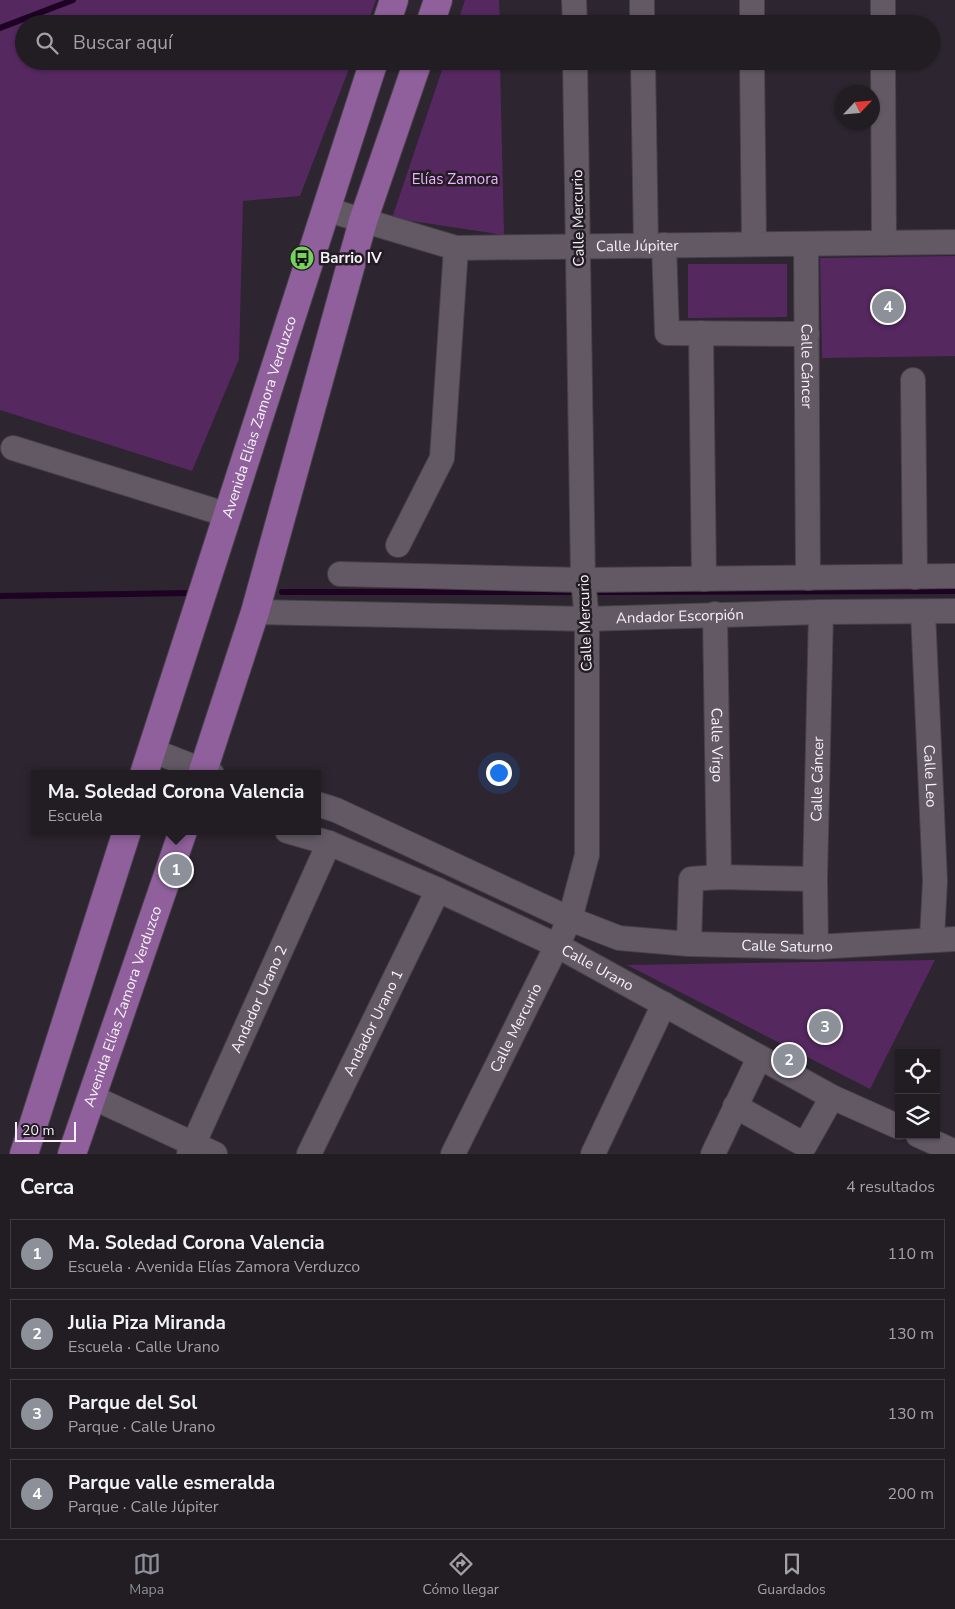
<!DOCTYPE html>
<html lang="es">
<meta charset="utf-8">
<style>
:root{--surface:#221c23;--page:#2a252b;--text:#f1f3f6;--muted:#a2a1a6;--line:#3f3a41;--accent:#8c9099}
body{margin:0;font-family:"Nunito Sans",sans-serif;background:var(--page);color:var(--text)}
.controls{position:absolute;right:15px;bottom:15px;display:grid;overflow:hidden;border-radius:0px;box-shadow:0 1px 4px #0004}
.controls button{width:45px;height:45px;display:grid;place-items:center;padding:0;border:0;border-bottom:1px solid var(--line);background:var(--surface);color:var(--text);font:25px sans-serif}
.compass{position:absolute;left:835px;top:85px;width:45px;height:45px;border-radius:50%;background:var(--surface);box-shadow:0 1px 4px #0004;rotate:64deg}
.scale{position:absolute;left:15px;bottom:12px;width:61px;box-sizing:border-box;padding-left:5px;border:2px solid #f5f1f7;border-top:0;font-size:14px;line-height:18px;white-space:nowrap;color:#f5f1f7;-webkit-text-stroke:4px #231c25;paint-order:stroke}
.you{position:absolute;left:498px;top:772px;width:18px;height:18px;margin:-12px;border:4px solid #fff;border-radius:50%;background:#1a73e8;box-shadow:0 0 0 8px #1a73e833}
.badge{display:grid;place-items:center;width:32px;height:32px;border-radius:50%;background:var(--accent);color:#fff;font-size:16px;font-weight:700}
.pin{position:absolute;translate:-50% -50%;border:2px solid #fff;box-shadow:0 1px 5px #0006}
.popup{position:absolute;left:31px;top:770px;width:290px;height:65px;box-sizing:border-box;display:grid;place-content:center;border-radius:0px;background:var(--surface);filter:drop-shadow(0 1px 4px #0005);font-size:16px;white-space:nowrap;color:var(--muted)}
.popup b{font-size:19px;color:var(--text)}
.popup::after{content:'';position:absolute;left:50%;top:100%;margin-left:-10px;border:10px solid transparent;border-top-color:var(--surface)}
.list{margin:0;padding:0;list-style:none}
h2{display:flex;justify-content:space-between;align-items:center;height:65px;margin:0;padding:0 20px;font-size:21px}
h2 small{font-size:16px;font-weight:400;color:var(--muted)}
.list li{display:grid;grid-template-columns:32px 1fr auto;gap:15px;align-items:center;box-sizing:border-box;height:70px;margin:0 10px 10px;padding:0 10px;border:1px solid var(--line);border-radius:0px}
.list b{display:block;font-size:19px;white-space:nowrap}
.list p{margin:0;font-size:16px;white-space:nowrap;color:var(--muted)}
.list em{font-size:16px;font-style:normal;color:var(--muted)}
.icon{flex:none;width:28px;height:28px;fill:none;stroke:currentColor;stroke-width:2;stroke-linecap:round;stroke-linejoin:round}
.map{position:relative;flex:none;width:955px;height:1154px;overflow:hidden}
.search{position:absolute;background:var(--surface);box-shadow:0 1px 4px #0004;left:15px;right:15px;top:15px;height:55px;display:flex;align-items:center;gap:12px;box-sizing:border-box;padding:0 18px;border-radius:28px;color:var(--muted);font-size:19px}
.sheet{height:385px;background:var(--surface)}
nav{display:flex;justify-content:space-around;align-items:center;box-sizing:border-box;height:70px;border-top:1px solid var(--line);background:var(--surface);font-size:14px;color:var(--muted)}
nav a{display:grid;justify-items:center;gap:2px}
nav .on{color:var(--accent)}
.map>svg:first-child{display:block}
.green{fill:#552860}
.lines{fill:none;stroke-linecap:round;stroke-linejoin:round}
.stream{stroke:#1d0223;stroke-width:6}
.minor-casing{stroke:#464048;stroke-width:26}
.major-casing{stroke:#464048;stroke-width:30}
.minor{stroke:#625964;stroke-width:24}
.major{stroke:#8f609b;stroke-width:28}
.labels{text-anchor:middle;stroke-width:5;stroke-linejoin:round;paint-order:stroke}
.park-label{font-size:15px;fill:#efb2fe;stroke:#231c25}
.street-label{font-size:15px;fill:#f5f1f7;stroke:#231c25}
.poi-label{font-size:15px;font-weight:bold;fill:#f5f1f7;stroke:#231c25;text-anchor:start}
</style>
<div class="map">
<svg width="955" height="1154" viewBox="0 0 955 1154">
<rect width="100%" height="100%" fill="#2d252f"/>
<path class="green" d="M0,0H376L367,24H24V61H352L300,196L243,201L239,359L192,471L0,410Z
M465,0H499L500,24H457Z
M445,61H500L504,235L392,218Z
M955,256V356L822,358L820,258Z
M688,264H787V317L688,318Z
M935,960L870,1089L627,965Z"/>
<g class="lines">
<path class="stream" d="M0,28L73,0
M282,592H579
M594,592L955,591
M0,596L190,593"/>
<defs>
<g id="minor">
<path d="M574,0L575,24"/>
<path d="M642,0V24"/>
<path d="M752,0V24"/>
<path d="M883,0V24"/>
<path d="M643,61L646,246"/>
<path d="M752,61L754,244"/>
<path d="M883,61L884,243"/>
<path id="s1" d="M325,209L456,248L955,242"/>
<path id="s2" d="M806,244L808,578"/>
<path d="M664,245L667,333L807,334"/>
<path d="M701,333L704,579"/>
<path d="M913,380L915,577"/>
<path d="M13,448L228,515"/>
<path d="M398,545L442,458L456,248"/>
<path d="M340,574L583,580L955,576"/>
<path id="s3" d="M255,612L587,619L821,612L955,611"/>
<path id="s4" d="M923,612L935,881L932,939"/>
<path id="s5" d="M715,614L719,877"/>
<path d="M151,750L212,774"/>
<path id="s6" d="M317,804L336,810L570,919L619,938L689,944L816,947L955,939"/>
<path id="s7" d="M287,831L329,843L438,890L558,946L832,1097L899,1127"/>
<path d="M689,944L691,879L719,877L815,879"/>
<path id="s8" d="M816,947L815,879L821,612"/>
<path d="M92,1097L215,1154"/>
<path d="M735,1106L805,1145L832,1097"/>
<path d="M918,1135L955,1152"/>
<path id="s9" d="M189,1154L329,843"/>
<path id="s10" d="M309,1154L438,890"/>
<path id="s11" d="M453,1154L570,919L587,855V619L583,580L575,61"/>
<path d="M593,1154L664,1004"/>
<path d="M713,1154L759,1058"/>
</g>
<g id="major">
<path d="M386,24L394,0"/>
<path d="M430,24L438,0"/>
<path id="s12" d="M144,774L374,61"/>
<path d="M202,774L255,612L363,221L418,61"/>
<path d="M24,1154L127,831"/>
<path id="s13" d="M72,1154L183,831"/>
</g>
</defs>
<use href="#minor" class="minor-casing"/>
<use href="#major" class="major-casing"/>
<use href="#minor" class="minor"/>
<use href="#major" class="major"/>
</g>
<defs>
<symbol id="bus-disc" viewBox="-11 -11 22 22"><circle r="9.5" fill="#75d25b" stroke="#231c25"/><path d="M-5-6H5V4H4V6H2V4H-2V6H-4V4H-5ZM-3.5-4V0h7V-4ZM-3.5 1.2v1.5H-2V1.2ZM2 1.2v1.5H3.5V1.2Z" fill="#111"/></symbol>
</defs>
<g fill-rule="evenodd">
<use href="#bus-disc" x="288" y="244" width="28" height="28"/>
</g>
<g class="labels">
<g class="park-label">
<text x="455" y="184">Elías Zamora</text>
</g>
<g class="street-label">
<text transform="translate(578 218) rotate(-91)" y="5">Calle Mercurio</text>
<text dy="5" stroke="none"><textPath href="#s1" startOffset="318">Calle Júpiter</textPath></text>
<text dy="5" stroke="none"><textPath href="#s2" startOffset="122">Calle Cáncer</textPath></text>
<text dy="5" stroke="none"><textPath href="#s12" startOffset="375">Avenida Elías Zamora Verduzco</textPath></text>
<text dy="5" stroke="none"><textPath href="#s3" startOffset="425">Andador Escorpión</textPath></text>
<text transform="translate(585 623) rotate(-92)" y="5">Calle Mercurio</text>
<text dy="5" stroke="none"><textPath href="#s5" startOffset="131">Calle Virgo</textPath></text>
<text dy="5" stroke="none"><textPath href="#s4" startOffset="164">Calle Leo</textPath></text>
<text dy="5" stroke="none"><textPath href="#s8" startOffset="168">Calle Cáncer</textPath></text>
<text dy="5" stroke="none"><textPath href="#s6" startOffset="499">Calle Saturno</textPath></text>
<text dy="5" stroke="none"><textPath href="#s7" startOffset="340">Calle Urano</textPath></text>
<text dy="5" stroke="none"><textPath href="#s9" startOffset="170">Andador Urano 2</textPath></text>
<text dy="5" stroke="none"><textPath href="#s13" startOffset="156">Avenida Elías Zamora Verduzco</textPath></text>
<text dy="5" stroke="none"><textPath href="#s10" startOffset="146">Andador Urano 1</textPath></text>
<text dy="5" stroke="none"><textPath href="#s11" startOffset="141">Calle Mercurio</textPath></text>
</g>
<g class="poi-label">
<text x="320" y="263">Barrio IV</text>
</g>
</g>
</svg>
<div class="controls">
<button><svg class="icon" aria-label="locate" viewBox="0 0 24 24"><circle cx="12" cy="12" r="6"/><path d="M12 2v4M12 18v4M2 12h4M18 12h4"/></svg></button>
<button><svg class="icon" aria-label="layers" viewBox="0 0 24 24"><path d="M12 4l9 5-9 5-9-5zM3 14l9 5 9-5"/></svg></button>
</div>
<svg class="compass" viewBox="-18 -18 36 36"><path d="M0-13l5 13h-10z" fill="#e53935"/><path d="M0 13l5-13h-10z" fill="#a2a1a6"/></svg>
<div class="scale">20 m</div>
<div class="you"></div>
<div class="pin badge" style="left:176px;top:870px">1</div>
<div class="popup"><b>Ma. Soledad Corona Valencia</b>Escuela</div>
<div class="pin badge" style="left:789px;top:1060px">2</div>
<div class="pin badge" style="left:825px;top:1027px">3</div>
<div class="pin badge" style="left:888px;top:307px">4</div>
<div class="search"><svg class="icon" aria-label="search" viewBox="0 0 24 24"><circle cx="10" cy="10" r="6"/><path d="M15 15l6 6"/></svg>Buscar aquí</div>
</div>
<section class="sheet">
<h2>Cerca<small>4 resultados</small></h2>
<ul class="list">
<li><span class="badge">1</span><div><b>Ma. Soledad Corona Valencia</b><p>Escuela · Avenida Elías Zamora Verduzco</p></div><em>110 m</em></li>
<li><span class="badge">2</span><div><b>Julia Piza Miranda</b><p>Escuela · Calle Urano</p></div><em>130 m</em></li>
<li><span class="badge">3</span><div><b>Parque del Sol</b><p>Parque · Calle Urano</p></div><em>130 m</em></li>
<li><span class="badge">4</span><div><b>Parque valle esmeralda</b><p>Parque · Calle Júpiter</p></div><em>200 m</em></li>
</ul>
</section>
<nav>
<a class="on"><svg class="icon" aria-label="map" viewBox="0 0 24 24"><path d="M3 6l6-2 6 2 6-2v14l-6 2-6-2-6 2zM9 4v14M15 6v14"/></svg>Mapa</a>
<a><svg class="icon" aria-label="directions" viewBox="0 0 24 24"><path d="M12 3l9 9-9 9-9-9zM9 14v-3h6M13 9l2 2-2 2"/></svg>Cómo llegar</a>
<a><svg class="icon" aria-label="saved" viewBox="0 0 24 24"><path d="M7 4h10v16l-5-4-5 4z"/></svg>Guardados</a>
</nav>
